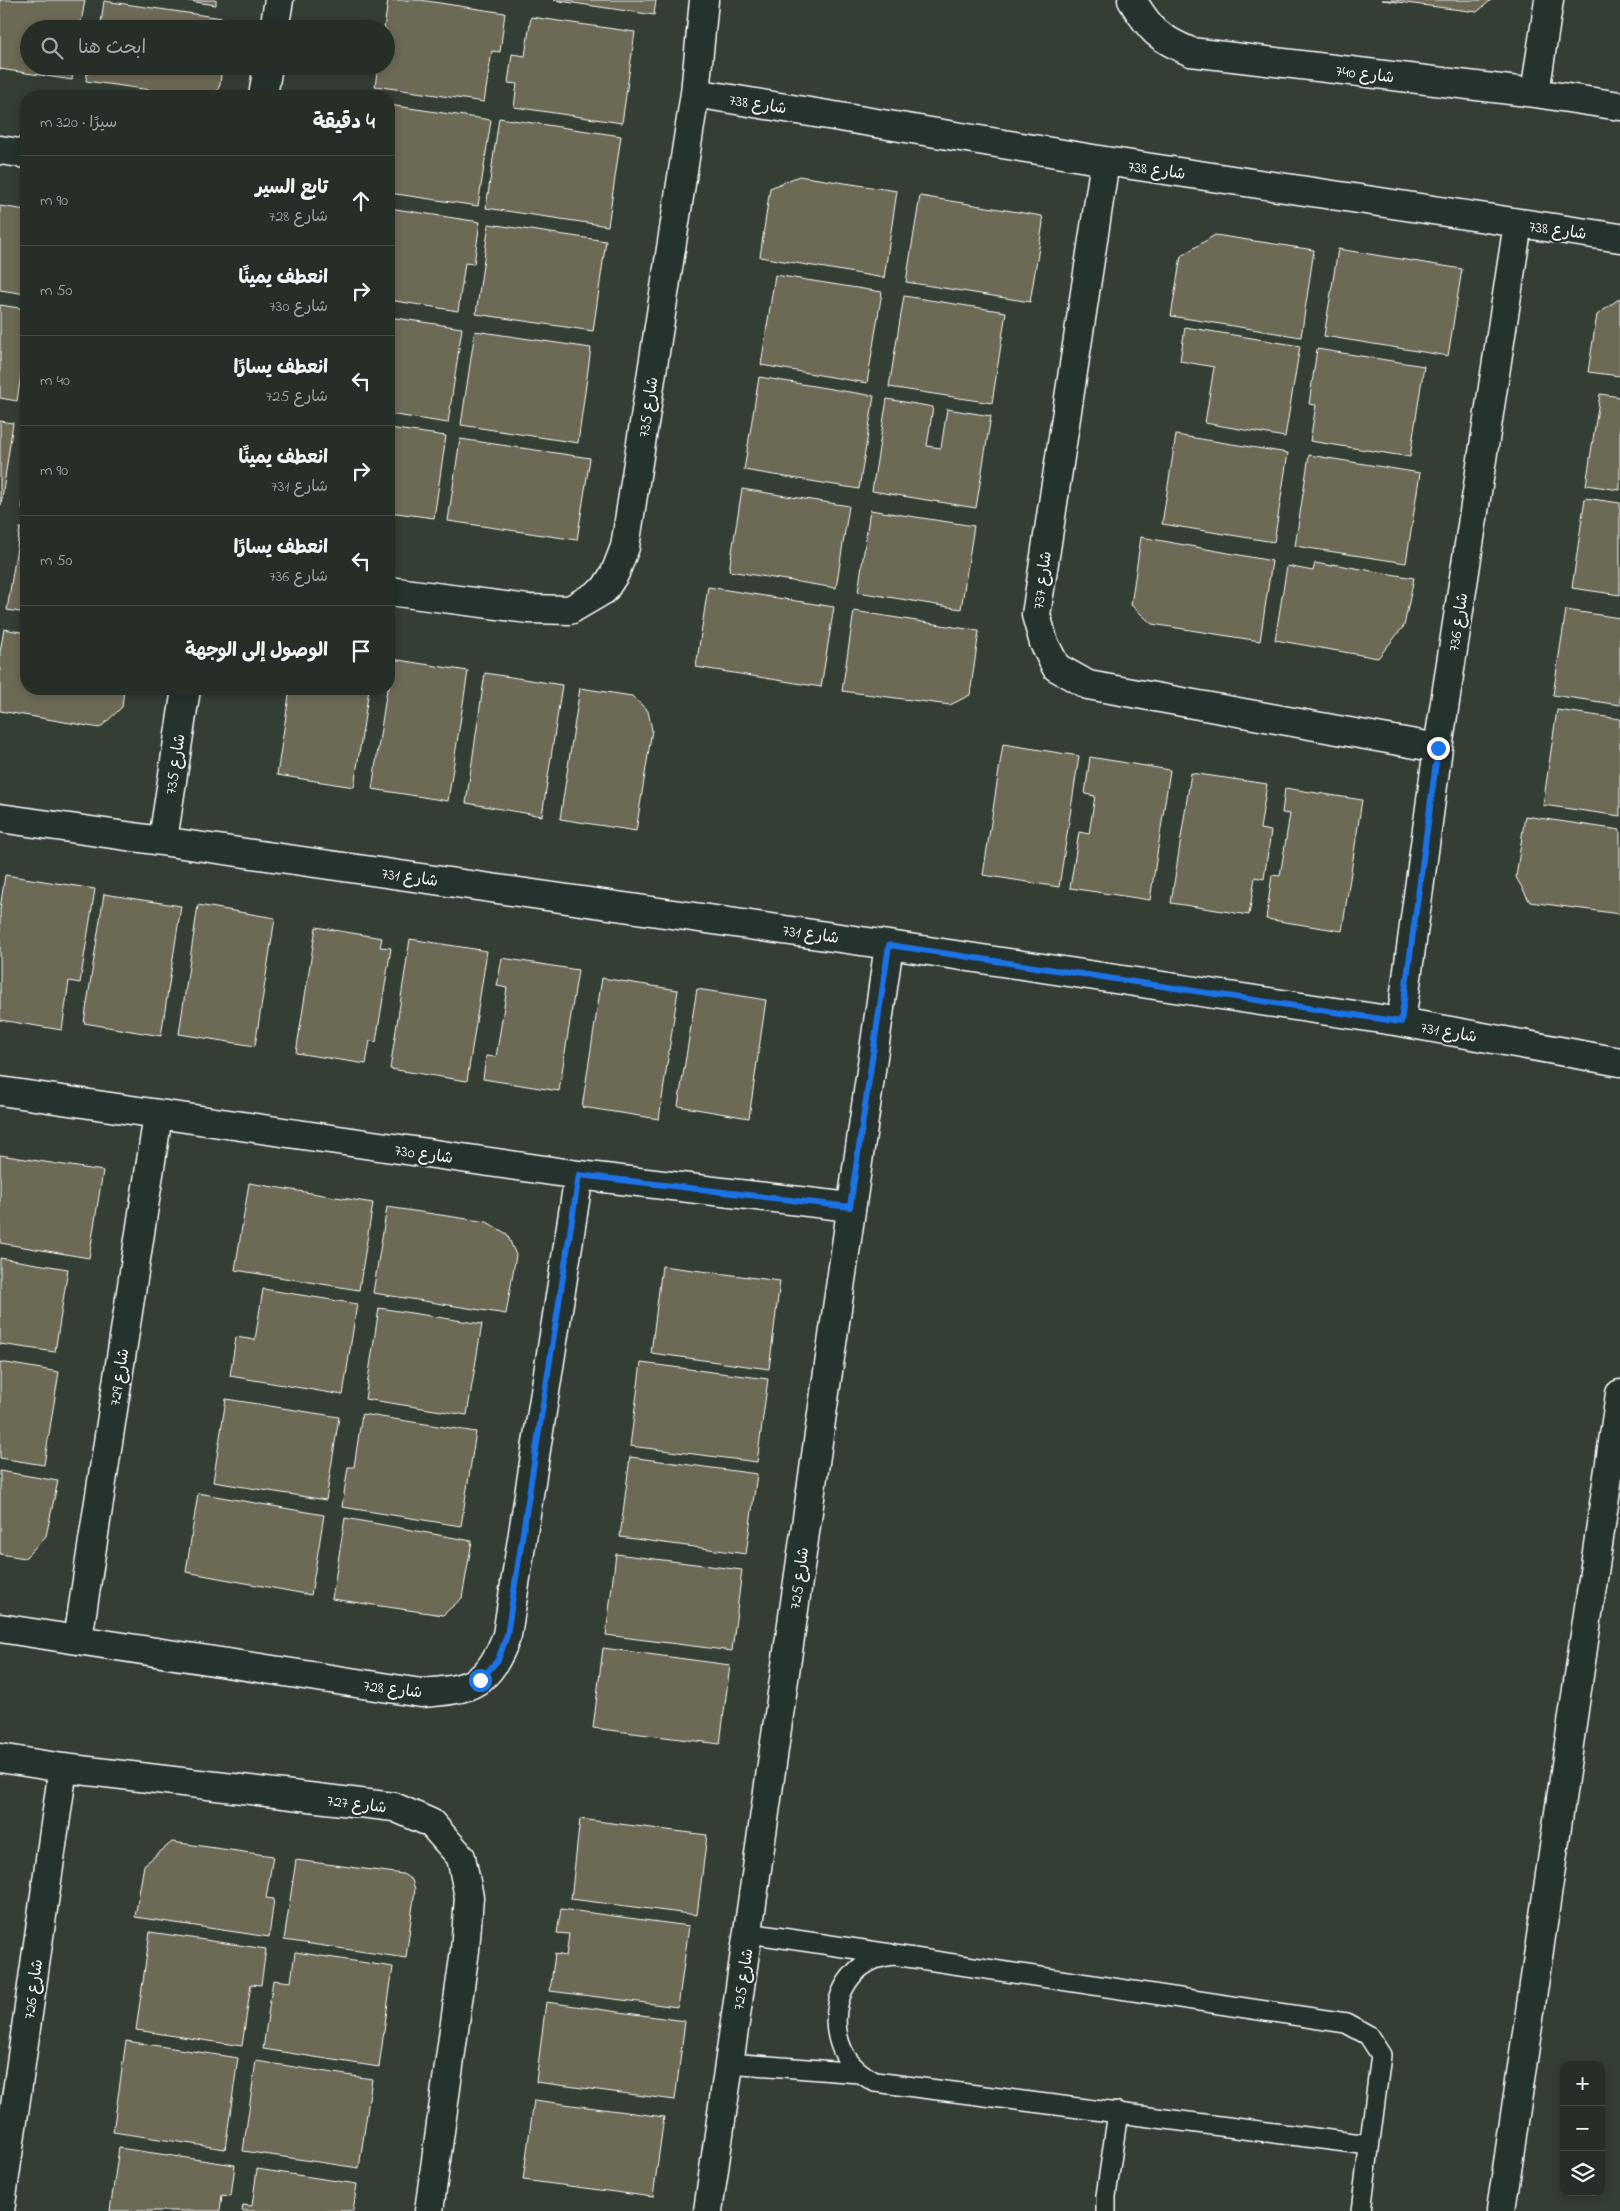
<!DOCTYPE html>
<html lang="ar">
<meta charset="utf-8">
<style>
:root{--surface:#272e28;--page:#2f3630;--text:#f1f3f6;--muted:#a4a8a8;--line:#434a45}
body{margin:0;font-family:"Indie Flower","Playpen Sans Arabic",sans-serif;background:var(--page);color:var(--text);direction:rtl}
.controls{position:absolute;right:15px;bottom:15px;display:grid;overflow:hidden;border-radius:10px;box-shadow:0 2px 8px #0003}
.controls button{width:45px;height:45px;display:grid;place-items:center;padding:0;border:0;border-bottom:1px solid var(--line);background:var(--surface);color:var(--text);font:25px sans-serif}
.stop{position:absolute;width:15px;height:15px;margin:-11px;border:4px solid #1a73e8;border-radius:50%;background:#fff}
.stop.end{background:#1a73e8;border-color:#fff;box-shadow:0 1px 5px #0008}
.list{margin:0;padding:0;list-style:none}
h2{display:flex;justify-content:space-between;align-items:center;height:65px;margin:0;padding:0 20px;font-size:21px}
h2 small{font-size:16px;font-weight:400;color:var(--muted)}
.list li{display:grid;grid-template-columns:32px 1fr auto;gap:15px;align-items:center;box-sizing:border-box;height:90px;padding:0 20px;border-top:1px solid var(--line)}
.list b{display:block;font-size:19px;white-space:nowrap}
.list p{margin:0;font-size:16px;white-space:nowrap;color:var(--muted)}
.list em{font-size:16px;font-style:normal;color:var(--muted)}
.icon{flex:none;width:28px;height:28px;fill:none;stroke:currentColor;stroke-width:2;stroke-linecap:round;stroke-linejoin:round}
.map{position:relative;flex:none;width:1620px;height:2211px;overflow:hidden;direction:ltr}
.search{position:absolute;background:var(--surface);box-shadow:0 2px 8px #0003;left:20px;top:20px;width:375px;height:55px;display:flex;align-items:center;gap:12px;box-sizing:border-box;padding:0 18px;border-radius:28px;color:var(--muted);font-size:19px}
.panel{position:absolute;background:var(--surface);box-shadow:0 2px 8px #0003;left:20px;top:90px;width:375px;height:605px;border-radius:20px;direction:rtl}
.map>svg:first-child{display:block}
.building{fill:#6c6955;stroke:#fff}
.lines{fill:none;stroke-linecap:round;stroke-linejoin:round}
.lane-casing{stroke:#fff;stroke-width:22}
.street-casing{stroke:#fff;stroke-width:31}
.lane{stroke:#26332d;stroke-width:19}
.street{stroke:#26332d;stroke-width:28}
.route{stroke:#1a73e8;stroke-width:6}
.labels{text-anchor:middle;stroke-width:4.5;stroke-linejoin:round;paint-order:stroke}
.street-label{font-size:16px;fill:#fff;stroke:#26332d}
</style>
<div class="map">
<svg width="1620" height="2211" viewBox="0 0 1620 2211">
<rect width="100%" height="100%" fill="#343e35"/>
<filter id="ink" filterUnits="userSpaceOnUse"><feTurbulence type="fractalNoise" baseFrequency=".02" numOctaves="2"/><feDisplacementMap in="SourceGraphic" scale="10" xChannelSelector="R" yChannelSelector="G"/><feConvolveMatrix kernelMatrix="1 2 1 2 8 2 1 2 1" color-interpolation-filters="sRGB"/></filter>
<g filter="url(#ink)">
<path class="building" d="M0,0H85L80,29H29V66H74L72,80L0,69Z
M182,0H216V5Z
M388,0H420L505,13L500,52L492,51L484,102L375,86L378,66H386V29H384Z
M553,0H656L654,15Z
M1382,0H1491L1477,12Z
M104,1L229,19L227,29H93L94,23H101Z
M531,17L635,32L622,123L514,107L517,84L508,83L512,54L525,56Z
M88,66H222L220,85L215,95L207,96H194L86,81Z
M389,105L491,120L478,206L389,193Z
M499,118L621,136L608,226L486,208Z
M799,176L897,191L884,278L760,257L770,188Z
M920,196L1042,216L1043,223L1030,302L906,282Z
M0,206L26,210V294L0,290Z
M389,208L480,222L474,264L465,263L458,311L389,300Z
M489,224L606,241L593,331L476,314Z
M1215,235L1314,250L1301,337L1171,316L1181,256Z
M1338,249L1462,269L1448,356L1324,336Z
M775,275L882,292L867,383L761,365Z
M904,296L1006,312L992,403L889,387Z
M1620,298V376L1588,372L1597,315Z
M0,305L26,309V342L17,401L0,398Z
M389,317L462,328L448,423L389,414Z
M1185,327L1300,346L1285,437L1205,423L1214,367L1180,361Z
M475,331L591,348L578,443L461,425Z
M1317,349L1424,366L1410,457L1310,441L1316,405L1309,404Z
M759,377L874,396L859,489L744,470Z
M1600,394L1620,397V490L1586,485Z
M887,399L933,407L927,446L941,448L947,409L991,416L976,508L872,491Z
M0,421L13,423L1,505H0Z
M389,428L446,436L434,518L389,512Z
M1176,435L1288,453L1274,542L1162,524Z
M460,439L590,458L577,540L448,521Z
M1309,455L1420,473L1406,563L1295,546Z
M26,482V510L22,509Z
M742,489L849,506L836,588L729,571Z
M1585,498L1620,503V595L1572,588Z
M870,510L974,526L961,609L858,592Z
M20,528L26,529V613L7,610Z
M1141,537L1272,561L1260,641L1152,624L1131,605Z
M1315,563L1332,566V564L1414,578L1404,626L1378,658L1275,640L1287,566L1313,571Z
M708,587L834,607L821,687L696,667Z
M1566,610L1620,618V705L1553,695Z
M854,611L979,631L970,695L950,705L842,691Z
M4,629L26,633V689H124L122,707L100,728L0,711V652Z
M392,659L468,671L448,801L372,789L387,689H389Z
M485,673L562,685L542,816L466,803Z
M580,688L632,696L648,711L652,730L636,831L560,819Z
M290,689H369L354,787L277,775Z
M1557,710L1620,719V816L1543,805Z
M1003,744L1079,756L1059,887L983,875Z
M1090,757L1170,770L1150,900L1070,888L1079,832L1089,834L1095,796L1085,794Z
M1191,773L1267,784L1260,829L1271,831L1264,879L1255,877L1249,915L1171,903Z
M1285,788L1362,800L1342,931L1266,919L1272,875L1280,876L1290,814L1282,813Z
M1525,816L1620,830V914L1530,902L1516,877Z
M5,875L95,889L80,983L69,981L62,1030L0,1020V909Z
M104,894L181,906L161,1036L84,1023Z
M198,905L275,918L255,1046L179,1034Z
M316,927L382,938L380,947L391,948L376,1042L370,1041L366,1064L296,1053Z
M410,939L487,951L467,1081L390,1069Z
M502,958L578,970L559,1091L483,1079L486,1056L496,1057L507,988L497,986Z
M602,978L678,990L659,1119L582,1107Z
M697,989L766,1000L749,1118L678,1106Z
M0,1155L103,1171L89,1258L0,1243Z
M249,1183L373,1203L359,1290L235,1270Z
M387,1207L487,1222L507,1234L516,1255L506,1314L373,1293Z
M0,1258L68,1269L55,1352L0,1344Z
M662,1266L780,1281L769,1369L651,1353Z
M263,1289L357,1304L343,1395L230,1376L236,1337L255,1340Z
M379,1308L482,1324L467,1415L365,1399Z
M0,1362L59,1372L44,1465L0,1458Z
M641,1363L768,1379L757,1462L630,1446Z
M226,1399L339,1417L326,1500L213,1482Z
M362,1414L476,1432L461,1526L342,1507L348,1467H354Z
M630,1457L757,1474L746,1554L620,1537Z
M0,1471L58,1481L46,1536L25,1558L0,1554Z
M198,1493L324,1515L311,1595L186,1572Z
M345,1518L472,1541L462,1598L443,1615L332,1599Z
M616,1554L742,1570L732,1651L606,1635Z
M603,1648L730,1665L720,1744L593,1728Z
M580,1819L707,1835L697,1915L571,1899Z
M172,1842L273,1856L266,1898L274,1899L269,1937L135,1917L144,1865Z
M296,1860L403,1874L412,1880L415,1889L406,1958L284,1940Z
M561,1909L689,1926L678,2007L550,1991L555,1954L566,1956L569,1934L557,1933Z
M150,1932L266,1949L261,1985L251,1984L242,2046L136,2030Z
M295,1952L393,1967L379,2067L263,2049L273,1980L291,1982Z
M546,2002L685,2021L675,2100L536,2082Z
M126,2041L238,2058L225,2149L113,2132Z
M256,2061L372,2079L359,2168L243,2151Z
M534,2100L664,2117L653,2197L523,2180Z
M119,2148L235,2165L231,2196L222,2195L220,2211H110Z
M257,2169L357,2184L353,2211H242L243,2205L252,2206Z"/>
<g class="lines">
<defs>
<path id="lane" d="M749,1933L891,1954
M729,2063L859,2073
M1106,2211V2196L1118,2112
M1361,2211L1381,2055L1368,2035L1346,2023L894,1955C888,1956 881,1957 875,1959C837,1975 826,2023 846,2057C853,2069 864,2076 875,2082L1369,2145"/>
<path id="street" d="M1132,0C1151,31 1158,38 1191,52L1535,93L1620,106
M274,29L279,0
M695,93L1105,161L1620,238
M1535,93L1549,0
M263,96L268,66
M0,150L26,154
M1105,161L1036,615L1044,643L1056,667L1088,685L1438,748
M389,591L528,609L570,610L604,590L615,573L625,547L695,93L704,0
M0,818L889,945L1401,1022L1620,1062
M163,840L186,689
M1401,1022L1438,748L1518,223
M0,1091L579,1175L850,1207
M0,1628L421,1693C472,1690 489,1684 507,1635L579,1175
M78,1639L158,1115
M0,1758L63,1768L394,1807L431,1823L461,1857L469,1897L465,1950L429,2211
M0,2211L63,1768
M708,2211L889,945
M1501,2211L1620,1394"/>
</defs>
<use href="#lane" class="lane-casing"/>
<use href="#street" class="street-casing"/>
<use href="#lane" class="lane"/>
<use href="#street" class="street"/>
</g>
</g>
<g class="lines" filter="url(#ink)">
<path class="route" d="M480,1680L498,1660L507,1635L579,1175L850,1207L889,945L1401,1022L1438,748"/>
</g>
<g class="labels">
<g class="street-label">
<text transform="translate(1365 73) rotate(7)" y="6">شارع 740</text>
<text transform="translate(758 103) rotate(9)" y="6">شارع 738</text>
<text transform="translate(1157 169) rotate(8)" y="6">شارع 738</text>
<text transform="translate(1558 229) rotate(8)" y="6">شارع 738</text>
<text transform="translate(647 407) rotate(-81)" y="6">شارع 735</text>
<text transform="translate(1041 580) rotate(-82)" y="6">شارع 737</text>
<text transform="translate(1457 622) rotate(-81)" y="6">شارع 736</text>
<text transform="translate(174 764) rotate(-81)" y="6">شارع 735</text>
<text transform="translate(410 876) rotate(8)" y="6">شارع 731</text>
<text transform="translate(811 933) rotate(8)" y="6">شارع 731</text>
<text transform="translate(1449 1031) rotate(10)" y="6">شارع 731</text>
<text transform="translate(424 1153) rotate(8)" y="6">شارع 730</text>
<text transform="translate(118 1377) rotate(-81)" y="6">شارع 729</text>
<text transform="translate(798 1578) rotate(-82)" y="6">شارع 725</text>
<text transform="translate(393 1688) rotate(7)" y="6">شارع 728</text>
<text transform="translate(357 1803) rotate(7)" y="6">شارع 727</text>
<text transform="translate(742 1979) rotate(-81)" y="6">شارع 725</text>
<text transform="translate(32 1989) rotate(-82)" y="6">شارع 726</text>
</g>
</g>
</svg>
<div class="controls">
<button>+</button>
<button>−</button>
<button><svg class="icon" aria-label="layers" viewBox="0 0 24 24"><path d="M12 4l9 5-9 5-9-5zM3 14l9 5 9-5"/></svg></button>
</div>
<div class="stop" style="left:480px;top:1680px"></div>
<div class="stop end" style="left:1438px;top:748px"></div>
<div class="search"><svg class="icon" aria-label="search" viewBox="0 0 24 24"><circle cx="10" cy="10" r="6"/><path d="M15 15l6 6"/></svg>ابحث هنا</div>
<section class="panel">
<h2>4 دقيقة<small>سيرًا · 320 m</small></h2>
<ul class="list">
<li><svg class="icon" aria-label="ahead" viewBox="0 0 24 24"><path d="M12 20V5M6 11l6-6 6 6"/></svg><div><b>تابع السير</b><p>شارع 728</p></div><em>90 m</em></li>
<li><svg class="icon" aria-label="right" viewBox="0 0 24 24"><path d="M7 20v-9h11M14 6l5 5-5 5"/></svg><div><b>انعطف يمينًا</b><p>شارع 730</p></div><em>50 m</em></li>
<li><svg class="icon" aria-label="left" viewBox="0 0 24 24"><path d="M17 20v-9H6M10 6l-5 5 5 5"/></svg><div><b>انعطف يسارًا</b><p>شارع 725</p></div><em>40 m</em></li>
<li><svg class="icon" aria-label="right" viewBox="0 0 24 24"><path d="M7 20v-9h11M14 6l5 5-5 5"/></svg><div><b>انعطف يمينًا</b><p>شارع 731</p></div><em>90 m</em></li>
<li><svg class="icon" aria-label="left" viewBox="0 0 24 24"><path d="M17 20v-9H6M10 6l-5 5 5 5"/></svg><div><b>انعطف يسارًا</b><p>شارع 736</p></div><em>50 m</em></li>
<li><svg class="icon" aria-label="arrive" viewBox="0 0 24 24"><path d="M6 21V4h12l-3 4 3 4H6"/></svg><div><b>الوصول إلى الوجهة</b></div></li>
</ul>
</section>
</div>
